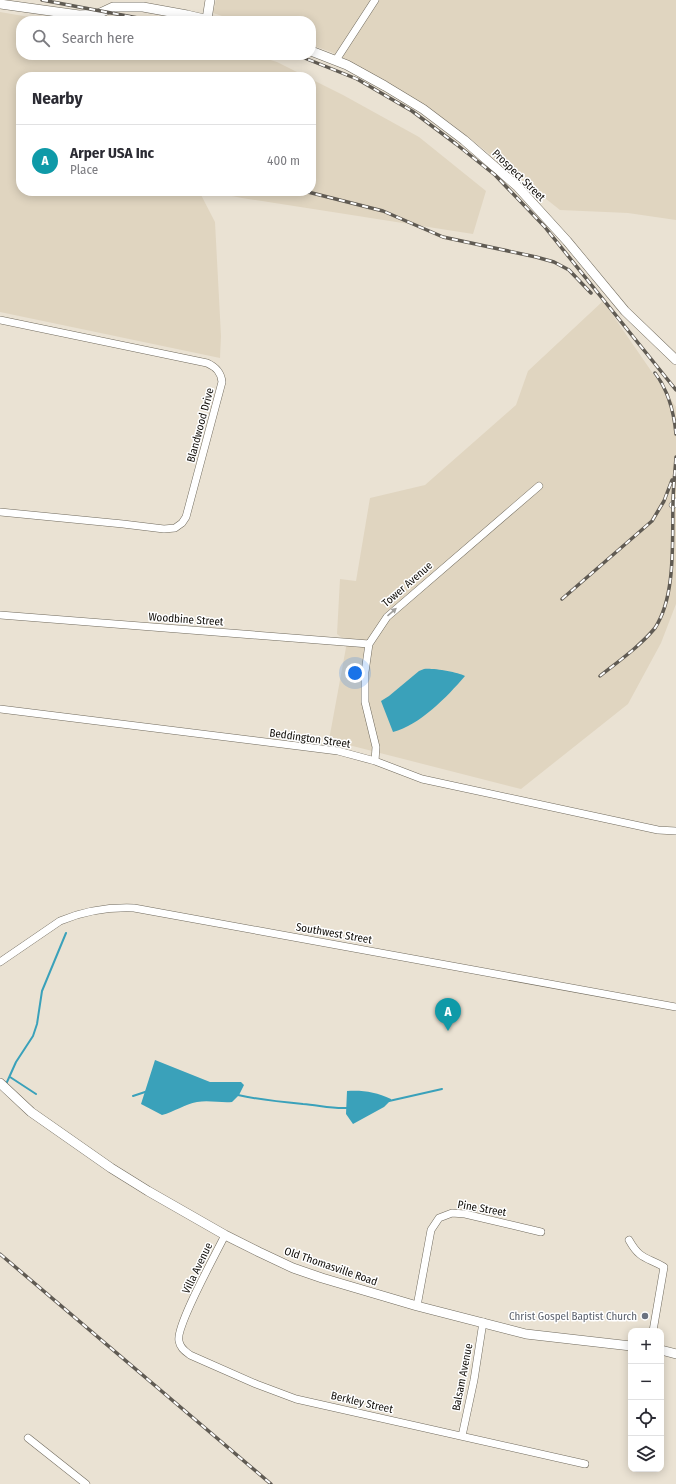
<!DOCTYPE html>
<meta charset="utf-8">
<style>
:root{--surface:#fff;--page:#f7f7f7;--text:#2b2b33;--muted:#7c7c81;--line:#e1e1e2;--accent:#1a73e8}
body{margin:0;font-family:"Fira Sans Condensed",sans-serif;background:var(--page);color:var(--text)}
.controls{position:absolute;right:12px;bottom:12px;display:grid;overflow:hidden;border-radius:8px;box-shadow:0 2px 10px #0003}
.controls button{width:36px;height:36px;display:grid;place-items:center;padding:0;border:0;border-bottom:1px solid var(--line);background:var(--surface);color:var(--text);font:20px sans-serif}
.you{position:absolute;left:355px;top:673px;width:14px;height:14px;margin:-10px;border:3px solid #fff;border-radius:50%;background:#1a73e8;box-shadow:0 0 0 6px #1a73e833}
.badge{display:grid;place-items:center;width:26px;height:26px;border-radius:50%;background:var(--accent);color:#fff;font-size:13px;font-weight:700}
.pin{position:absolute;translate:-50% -33px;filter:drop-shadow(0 1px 2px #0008)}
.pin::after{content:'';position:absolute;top:21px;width:14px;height:12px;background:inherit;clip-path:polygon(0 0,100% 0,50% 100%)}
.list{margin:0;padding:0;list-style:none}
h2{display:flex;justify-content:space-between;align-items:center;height:52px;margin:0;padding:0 16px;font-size:17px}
h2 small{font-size:13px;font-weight:400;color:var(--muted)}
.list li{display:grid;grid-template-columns:26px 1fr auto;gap:12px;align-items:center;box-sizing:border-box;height:72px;padding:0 16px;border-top:1px solid var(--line)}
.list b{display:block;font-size:15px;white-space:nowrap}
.list p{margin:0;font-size:13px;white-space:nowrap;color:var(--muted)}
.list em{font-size:13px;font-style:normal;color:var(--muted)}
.icon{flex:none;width:22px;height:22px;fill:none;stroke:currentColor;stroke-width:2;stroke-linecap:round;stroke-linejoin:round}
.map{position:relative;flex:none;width:676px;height:1484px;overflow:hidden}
.search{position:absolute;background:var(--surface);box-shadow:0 2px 10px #0003;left:16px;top:16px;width:300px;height:44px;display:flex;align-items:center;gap:10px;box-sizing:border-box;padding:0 14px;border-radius:16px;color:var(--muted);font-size:15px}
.panel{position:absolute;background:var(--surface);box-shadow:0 2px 10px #0003;left:16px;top:72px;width:300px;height:124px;border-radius:16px}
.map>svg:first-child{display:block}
.built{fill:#e0d5c0}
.water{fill:#3aa1ba}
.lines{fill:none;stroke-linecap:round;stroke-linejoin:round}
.stream{stroke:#3aa1ba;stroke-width:2}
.street-casing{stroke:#706a5d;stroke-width:8}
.secondary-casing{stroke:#706a5d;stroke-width:10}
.street{stroke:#fff;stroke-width:7}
.secondary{stroke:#fff;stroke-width:9}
.rail-casing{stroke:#605b53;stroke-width:3.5}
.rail{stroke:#fff;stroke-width:2;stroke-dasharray:6;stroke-linecap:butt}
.oneway{fill:#a09f9d}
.worship-dot{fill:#6b7280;stroke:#fff;stroke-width:1.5}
.labels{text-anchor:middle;stroke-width:3;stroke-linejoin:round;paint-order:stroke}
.street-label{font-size:11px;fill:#110e09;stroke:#fff}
.worship-label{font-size:11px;fill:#5b616d;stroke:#fff;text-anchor:end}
</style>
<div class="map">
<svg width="676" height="1484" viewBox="0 0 676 1484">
<rect width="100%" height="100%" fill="#eae2d3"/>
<path class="built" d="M216,0H676V220L628,213L560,210L449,122L372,74L331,52L311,45V21H237L213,13Z
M0,12L53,21H21V55H255L277,62L307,77H21V191H199L215,222L221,336L220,358L0,312Z
M311,79L343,95L419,137L486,191L473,234L242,198L207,191H311Z
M603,301L676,407V604L661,643L628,704L521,789L329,740L347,642L337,634L340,579L356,581L370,498L425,485L516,405L528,371Z"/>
<path class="water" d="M424,669C433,668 457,672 465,676C447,697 420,725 393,732L381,701L389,696L419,671Z
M155,1060L210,1082H241L244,1085L239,1095L232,1102C221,1103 209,1100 197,1102C185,1104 174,1112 162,1115L141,1104Z
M347,1091C363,1090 376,1092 391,1099V1100L384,1107L353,1124L346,1114Z"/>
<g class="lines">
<path class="stream" d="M10,1077L36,1094
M7,1082L16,1062L33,1036L37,1024L42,991L66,933
M238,1095C260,1100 281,1102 303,1104C318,1105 332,1109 347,1108
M133,1096L148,1091
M389,1101L442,1089"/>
<defs>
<path id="street" d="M336,60L375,0
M0,320L207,363C216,367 221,372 222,382L186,517L182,523L175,528L164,529L123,524L0,512
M673,505L676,502
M0,615L369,644
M0,709L338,751L375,761L422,779L658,830L676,831
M375,761L376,747L365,702V672L369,644L387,617L539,486
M0,962L60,921C84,911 108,907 134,908L676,1007
M225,1235C217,1252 175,1327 179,1341C180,1348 185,1351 190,1355L256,1384L296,1399L585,1464
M629,1240C640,1260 647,1257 664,1267L653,1331
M417,1306L431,1230L439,1218L452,1213L465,1214L541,1232
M462,1436L474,1380L483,1322
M28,1438L86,1484"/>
<path id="secondary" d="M0,4L79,15L98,14L113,7H143L187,15L213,21
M207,19L210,0
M311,51L347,65L385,86L423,109L464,140L517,186L567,241L625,311L676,360
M0,1083L31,1112L111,1168L148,1191L225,1235L259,1252L293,1268L322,1278L417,1306L526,1334L631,1346
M661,1350L676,1354"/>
</defs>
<use href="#street" class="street-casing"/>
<use href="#secondary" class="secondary-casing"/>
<use href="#street" class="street"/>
<use href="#secondary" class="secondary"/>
<defs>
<path id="rail" d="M42,0L154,21
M297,55L357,79L412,111L456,144L495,175L544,226L676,390
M304,191L383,211L443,237L536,257L554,262L569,270L591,293
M655,373C668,390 674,412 676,434
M562,599L652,521L664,501L672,480
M600,676C619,661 639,647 655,628C676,596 672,542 673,503C673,488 675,473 676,457
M0,1254L271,1484"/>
</defs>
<use href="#rail" class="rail-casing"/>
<use href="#rail" class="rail"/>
</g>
<defs><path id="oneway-solid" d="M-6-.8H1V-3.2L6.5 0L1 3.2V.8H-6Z"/></defs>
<use class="oneway" href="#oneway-solid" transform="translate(392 612) rotate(-41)"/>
<circle class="worship-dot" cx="645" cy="1316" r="4"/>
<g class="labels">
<g class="street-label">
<text transform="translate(519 175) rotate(44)" y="4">Prospect Street</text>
<text transform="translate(200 425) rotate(-75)" y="4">Blandwood Drive</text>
<text transform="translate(407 584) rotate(-41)" y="4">Tower Avenue</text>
<text transform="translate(186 619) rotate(4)" y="4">Woodbine Street</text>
<text transform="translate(310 738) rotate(8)" y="4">Beddington Street</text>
<text transform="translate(334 933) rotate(10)" y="4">Southwest Street</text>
<text transform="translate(482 1208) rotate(10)" y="4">Pine Street</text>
<text transform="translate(331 1266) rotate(19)" y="4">Old Thomasville Road</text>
<text transform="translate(197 1268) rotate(-64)" y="4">Villa Avenue</text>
<text transform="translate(462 1377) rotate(-79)" y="4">Balsam Avenue</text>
<text transform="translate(362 1402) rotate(13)" y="4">Berkley Street</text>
</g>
<g class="worship-label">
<text x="637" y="1320">Christ Gospel Baptist Church</text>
</g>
</g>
</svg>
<div class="controls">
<button>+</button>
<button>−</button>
<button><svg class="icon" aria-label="locate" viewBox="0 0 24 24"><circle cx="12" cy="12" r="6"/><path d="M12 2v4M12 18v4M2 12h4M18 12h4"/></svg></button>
<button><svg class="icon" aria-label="layers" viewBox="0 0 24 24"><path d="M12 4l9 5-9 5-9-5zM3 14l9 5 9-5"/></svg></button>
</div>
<div class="you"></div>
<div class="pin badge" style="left:448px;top:1031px;background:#0f9aa8">A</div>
<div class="search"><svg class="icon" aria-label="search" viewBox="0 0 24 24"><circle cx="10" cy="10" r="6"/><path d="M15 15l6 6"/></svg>Search here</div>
<section class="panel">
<h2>Nearby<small></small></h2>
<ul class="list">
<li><span class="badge" style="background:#0f9aa8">A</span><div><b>Arper USA Inc</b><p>Place</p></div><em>400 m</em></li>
</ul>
</section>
</div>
